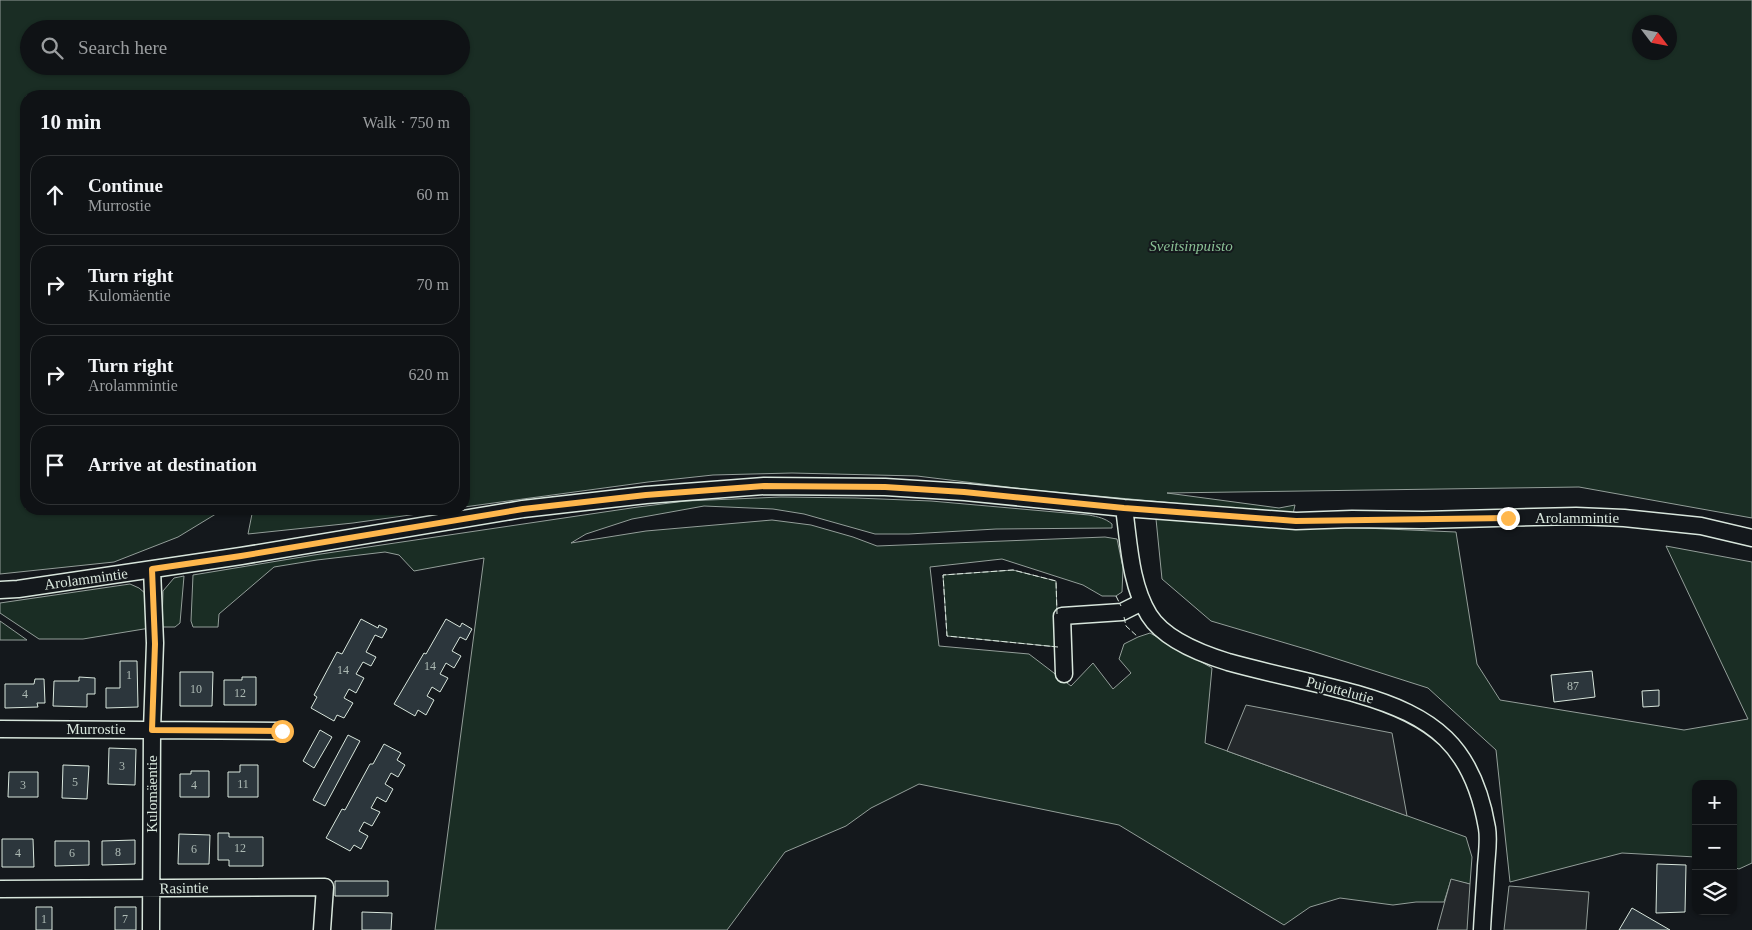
<!DOCTYPE html>
<meta charset="utf-8">
<style>
:root{--surface:#0f1215;--page:#181b1e;--text:#f1f3f6;--muted:#9b9ea0;--line:#2f3234}
body{margin:0;font-family:"Times New Roman",serif;background:var(--page);color:var(--text)}
.controls{position:absolute;right:15px;bottom:15px;display:grid;overflow:hidden;border-radius:10px;box-shadow:0 1px 4px #0004}
.controls button{width:45px;height:45px;display:grid;place-items:center;padding:0;border:0;border-bottom:1px solid var(--line);background:var(--surface);color:var(--text);font:25px sans-serif}
.compass{position:absolute;left:1632px;top:15px;width:45px;height:45px;border-radius:50%;background:var(--surface);box-shadow:0 1px 4px #0004;rotate:122deg}
.stop{position:absolute;width:15px;height:15px;margin:-11px;border:4px solid #ffb74d;border-radius:50%;background:#fff}
.stop.end{background:#ffb74d;border-color:#fff;box-shadow:0 1px 5px #0008}
.list{margin:0;padding:0;list-style:none}
h2{display:flex;justify-content:space-between;align-items:center;height:65px;margin:0;padding:0 20px;font-size:21px}
h2 small{font-size:16px;font-weight:400;color:var(--muted)}
.list li{display:grid;grid-template-columns:32px 1fr auto;gap:15px;align-items:center;box-sizing:border-box;height:80px;margin:0 10px 10px;padding:0 10px;border:1px solid var(--line);border-radius:20px}
.list b{display:block;font-size:19px;white-space:nowrap}
.list p{margin:0;font-size:16px;white-space:nowrap;color:var(--muted)}
.list em{font-size:16px;font-style:normal;color:var(--muted)}
.icon{flex:none;width:28px;height:28px;fill:none;stroke:currentColor;stroke-width:2;stroke-linecap:round;stroke-linejoin:round}
.map{position:relative;flex:none;width:1752px;height:930px;overflow:hidden}
.search{position:absolute;background:var(--surface);box-shadow:0 1px 4px #0004;left:20px;top:20px;width:450px;height:55px;display:flex;align-items:center;gap:12px;box-sizing:border-box;padding:0 18px;border-radius:28px;color:var(--muted);font-size:19px}
.panel{position:absolute;background:var(--surface);box-shadow:0 1px 4px #0004;left:20px;top:90px;width:450px;height:425px;border-radius:20px}
.map>svg:first-child{display:block}
.green{fill:#1a2d24;stroke:#939e99;fill-rule:evenodd}
.parking{fill:#24282b;stroke:#939e99}
.building{fill:#2c363c;stroke:#d8e6dc}
.lines{fill:none;stroke-linecap:round;stroke-linejoin:round}
.minor-casing{stroke:#d8e6dc;stroke-width:19}
.minor{stroke:#14181c;stroke-width:16}
.fence{stroke:#d8e6dc;stroke-width:1;stroke-dasharray:6 2.5;stroke-linecap:butt}
.route{stroke:#ffb74d;stroke-width:6}
.labels{text-anchor:middle;stroke-width:4;stroke-linejoin:round;paint-order:stroke}
.number-label{font-size:12px;fill:#adbab4}
.park-label{font-size:15px;font-style:italic;fill:#8ac095;stroke:#14181c}
.street-label{font-size:15px;fill:#d8e6dc;stroke:#14181c}
</style>
<div class="map">
<svg width="1752" height="930" viewBox="0 0 1752 930">
<rect width="100%" height="100%" fill="#14181c"/>
<path class="green" d="M0,0H1752V518L1579,487L1167,493L1279,508L1295,505L1293,514L1032,490L917,476L792,473L713,475L648,482L464,507V96H26V509H224L178,537L114,562L0,574ZM1640,22H1670V52H1640ZM29,29H461V66H29Z
M781,497L856,498L931,501L1089,515C1098,517 1105,518 1112,524V528L996,529L909,534H875L804,514L773,509L704,506L632,519L586,534L571,543L646,531L772,520L811,525L853,537L877,546L1105,537L1117,539L1123,568L1122,592L1116,596H1102L1083,585L1002,559L930,567L939,646L1029,654L1071,686L1093,663L1113,689L1131,673L1119,659L1124,644L1138,637L1150,633L1212,668L1205,743L1466,837L1472,857L1470,884L1451,880L1444,902H1416L1393,905L1340,898L1310,907L1284,925L1119,825L919,784L871,808L846,826L785,852L727,930H435L484,558L414,571L399,555L385,552L317,560L274,567L219,614L218,627H193L191,621L193,575L314,555L638,507L686,501Z
M253,509H453L353,523L248,534Z
M1156,519L1456,532L1477,664L1500,700L1684,730L1748,719L1666,546L1752,562V863L1739,869L1733,867V784H1696V857L1622,853L1510,882L1496,750L1428,688L1309,650L1211,621L1162,579Z
M1013,570L1056,581L1058,647L947,636L943,575Z
M184,576L180,623L175,627H162L163,591L174,578Z
M130,584L139,588L146,594L150,628L83,639H39L0,613V603Z
M0,621L27,640H0Z"/>
<path class="parking" d="M1246,705L1392,733L1407,816L1227,751Z
M1451,879L1470,884L1467,930H1437Z
M1509,886L1589,892L1586,930H1504Z"/>
<path class="building" d="M361,619L378,628L379,625L387,629L382,638L375,635L366,652L376,657L371,666L363,662L356,674L364,678L356,693L349,689L344,698L353,703L344,718L337,715L334,721L311,708L317,697L314,695L337,652L342,654Z
M446,619L460,627L462,623L472,629L466,640L460,637L452,651L461,656L454,668L446,663L440,674L448,678L440,692L432,687L427,696L434,700L426,715L418,710L415,716L394,704L424,653L426,654Z
M120,661H137L138,707L106,708V688H120Z
M1592,671L1595,697L1554,702L1551,675Z
M180,672H213L212,706H180Z
M79,677L95,678V694H87V707L53,706L54,681H79Z
M242,677H256V705H224V680H242Z
M35,679H44L45,703H37L38,707L5,708V684H34Z
M1659,690V706L1643,707L1642,691Z
M320,730L332,737L314,768L303,761Z
M348,735L360,741L325,806L313,800Z
M384,744L401,753L397,760L405,765L398,777L391,773L385,784L393,789L386,802L377,797L371,808L380,812L372,826L364,822L359,831L368,836L361,849L354,845L350,851L326,838L342,809L345,810L370,764H373Z
M109,748L136,749L135,785L108,784Z
M63,765L89,766L87,799L62,798Z
M240,765H258V797H228V772H240Z
M191,771H209V797H180V774H191Z
M9,772H38V797H8Z
M218,833H229V837H263V866H229V860H218Z
M179,834L210,835L209,864H178Z
M2,839H33L34,867H2Z
M135,840V864L102,865V841Z
M55,841H89V865L55,866Z
M1657,864L1686,865L1685,912L1656,913Z
M335,881H388V896H335Z
M36,907H52V930H36Z
M115,907H136V930H115Z
M1632,908L1670,930H1619Z
M362,912L392,913L391,930H362Z"/>
<g class="lines">
<defs>
<path id="minor" d="M1124,508C1129,543 1130,584 1149,615C1164,639 1202,654 1228,662C1271,674 1314,682 1357,694C1434,716 1473,746 1487,828C1489,840 1487,853 1486,866C1485,887 1483,909 1482,930
M0,590L18,589L241,556L523,509L646,495L764,486L885,487L965,492L1124,508L1296,521L1352,519L1423,520L1576,516L1624,518L1701,526L1752,538
M1064,674L1062,616L1122,612L1142,602
M0,729L282,731
M0,889L325,887L322,930
M151,930L152,730L155,643L152,569"/>
</defs>
<use href="#minor" class="minor-casing"/>
<use href="#minor" class="minor"/>
<path class="fence" d="M1116,596L1121,606
M1057,614L1056,581L1013,570L943,575L947,636L1058,647
M1124,617L1126,626L1138,637"/>
</g>
<g class="lines">
<path class="route" d="M282,731L152,730L155,644L152,569L241,556L523,509L646,495L764,486L885,487L964,492L1124,508L1296,521L1508,518"/>
</g>
<g class="labels">
<g class="number-label">
<text x="430" y="670">14</text>
<text x="343" y="674">14</text>
<text x="129" y="679">1</text>
<text x="1573" y="690">87</text>
<text x="196" y="693">10</text>
<text x="240" y="697">12</text>
<text x="25" y="698">4</text>
<text x="122" y="770">3</text>
<text x="75" y="786">5</text>
<text x="243" y="788">11</text>
<text x="23" y="789">3</text>
<text x="194" y="789">4</text>
<text x="240" y="852">12</text>
<text x="194" y="853">6</text>
<text x="118" y="856">8</text>
<text x="18" y="857">4</text>
<text x="72" y="857">6</text>
<text x="44" y="923">1</text>
<text x="125" y="923">7</text>
</g>
<g class="park-label">
<text x="1191" y="251">Sveitsinpuisto</text>
</g>
<g class="street-label">
<text x="1577" y="523">Arolammintie</text>
<text transform="translate(86 579) rotate(-8)" y="5">Arolammintie</text>
<text transform="translate(1340 690) rotate(15)" y="5">Pujottelutie</text>
<text x="96" y="734">Murrostie</text>
<text transform="translate(152 794) rotate(-90)" y="5">Kulomäentie</text>
<text transform="translate(184 888) rotate(-1)" y="5">Rasintie</text>
</g>
</g>
</svg>
<div class="controls">
<button>+</button>
<button>−</button>
<button><svg class="icon" aria-label="layers" viewBox="0 0 24 24"><path d="M12 4l9 5-9 5-9-5zM3 14l9 5 9-5"/></svg></button>
</div>
<svg class="compass" viewBox="-18 -18 36 36"><path d="M0-13l5 13h-10z" fill="#e53935"/><path d="M0 13l5-13h-10z" fill="#9b9ea0"/></svg>
<div class="stop" style="left:282px;top:731px"></div>
<div class="stop end" style="left:1508px;top:518px"></div>
<div class="search"><svg class="icon" aria-label="search" viewBox="0 0 24 24"><circle cx="10" cy="10" r="6"/><path d="M15 15l6 6"/></svg>Search here</div>
<section class="panel">
<h2>10 min<small>Walk · 750 m</small></h2>
<ul class="list">
<li><svg class="icon" aria-label="ahead" viewBox="0 0 24 24"><path d="M12 20V5M6 11l6-6 6 6"/></svg><div><b>Continue</b><p>Murrostie</p></div><em>60 m</em></li>
<li><svg class="icon" aria-label="right" viewBox="0 0 24 24"><path d="M7 20v-9h11M14 6l5 5-5 5"/></svg><div><b>Turn right</b><p>Kulomäentie</p></div><em>70 m</em></li>
<li><svg class="icon" aria-label="right" viewBox="0 0 24 24"><path d="M7 20v-9h11M14 6l5 5-5 5"/></svg><div><b>Turn right</b><p>Arolammintie</p></div><em>620 m</em></li>
<li><svg class="icon" aria-label="arrive" viewBox="0 0 24 24"><path d="M6 21V4h12l-3 4 3 4H6"/></svg><div><b>Arrive at destination</b></div></li>
</ul>
</section>
</div>
